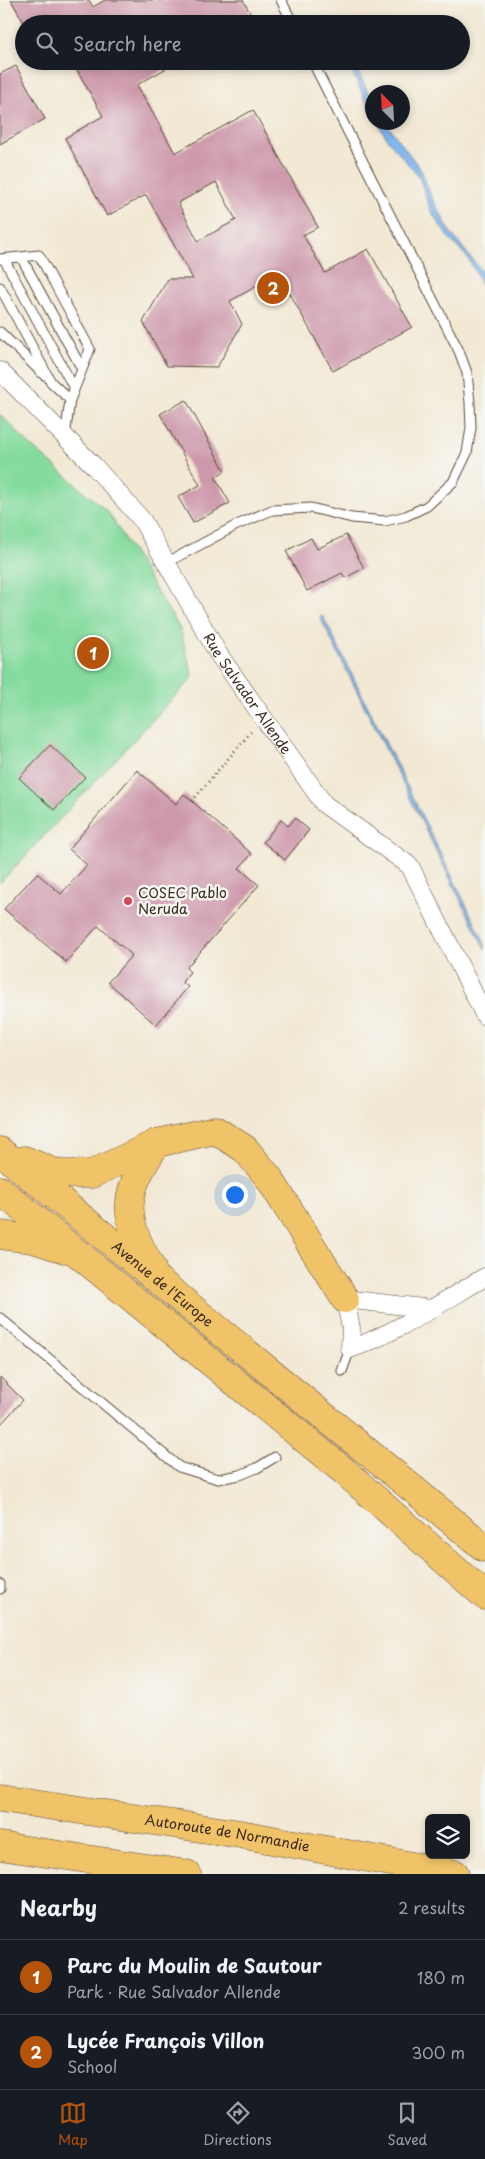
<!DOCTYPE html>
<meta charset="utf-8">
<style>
:root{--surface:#171b24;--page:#242831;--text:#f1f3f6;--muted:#9ea1a6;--line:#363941;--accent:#b45309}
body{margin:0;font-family:"Playpen Sans",sans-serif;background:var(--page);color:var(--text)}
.controls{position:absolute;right:15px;bottom:15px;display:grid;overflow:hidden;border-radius:8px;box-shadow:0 2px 8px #0003}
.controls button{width:45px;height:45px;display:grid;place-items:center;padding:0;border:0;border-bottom:1px solid var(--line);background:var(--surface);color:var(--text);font:25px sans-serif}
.compass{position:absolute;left:365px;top:85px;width:45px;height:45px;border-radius:50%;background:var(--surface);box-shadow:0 2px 8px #0003;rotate:336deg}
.you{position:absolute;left:234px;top:1194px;width:18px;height:18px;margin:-12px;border:4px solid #fff;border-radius:50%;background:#1a73e8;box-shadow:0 0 0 8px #1a73e833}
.badge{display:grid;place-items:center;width:32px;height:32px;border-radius:50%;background:var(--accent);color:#fff;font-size:16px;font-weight:700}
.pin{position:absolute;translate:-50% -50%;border:2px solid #fff;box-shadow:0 1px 5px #0006}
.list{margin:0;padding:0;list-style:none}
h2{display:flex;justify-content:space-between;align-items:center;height:65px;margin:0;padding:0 20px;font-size:21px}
h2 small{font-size:16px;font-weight:400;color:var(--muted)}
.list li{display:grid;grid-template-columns:32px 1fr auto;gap:15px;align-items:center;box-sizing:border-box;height:75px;padding:0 20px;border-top:1px solid var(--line)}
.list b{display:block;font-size:19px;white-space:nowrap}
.list p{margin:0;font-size:16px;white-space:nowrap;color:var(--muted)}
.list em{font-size:16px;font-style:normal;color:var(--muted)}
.icon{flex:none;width:28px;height:28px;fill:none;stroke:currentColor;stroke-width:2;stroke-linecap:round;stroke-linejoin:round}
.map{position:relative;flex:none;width:485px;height:1874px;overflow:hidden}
.search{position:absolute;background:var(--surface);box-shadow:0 2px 8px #0003;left:15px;right:15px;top:15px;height:55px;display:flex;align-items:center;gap:12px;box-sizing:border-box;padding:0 18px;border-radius:28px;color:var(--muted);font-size:19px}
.sheet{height:215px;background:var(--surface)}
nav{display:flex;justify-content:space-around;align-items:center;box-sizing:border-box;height:70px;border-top:1px solid var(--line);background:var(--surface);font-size:14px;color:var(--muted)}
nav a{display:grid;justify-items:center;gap:2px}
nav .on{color:var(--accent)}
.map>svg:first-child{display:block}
.green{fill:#85db9e;stroke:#60825e}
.water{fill:#7cb4ec;stroke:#5c6f85}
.building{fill:#cd98aa;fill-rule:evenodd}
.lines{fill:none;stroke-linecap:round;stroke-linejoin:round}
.service-casing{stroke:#564639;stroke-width:11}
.minor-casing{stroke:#564639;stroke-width:19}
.primary-casing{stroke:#564639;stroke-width:29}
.motorway-casing{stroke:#564639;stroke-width:29}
.path{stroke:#564639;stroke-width:3;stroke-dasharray:1 4;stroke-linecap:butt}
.service{stroke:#fff;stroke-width:9}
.minor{stroke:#fff;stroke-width:18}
.primary{stroke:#f1c369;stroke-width:28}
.motorway{stroke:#f1c369;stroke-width:28}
.poi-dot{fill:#d1495b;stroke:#f6f6f2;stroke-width:2}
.labels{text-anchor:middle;stroke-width:5;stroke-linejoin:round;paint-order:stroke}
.street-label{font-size:14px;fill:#3b2a1e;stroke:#f6f6f2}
.poi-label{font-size:14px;fill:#3b2a1e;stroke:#f6f6f2;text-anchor:start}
</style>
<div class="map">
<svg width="485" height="1874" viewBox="0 0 485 1874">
<rect width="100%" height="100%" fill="#f6f6f2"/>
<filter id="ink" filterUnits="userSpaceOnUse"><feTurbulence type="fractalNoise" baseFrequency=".02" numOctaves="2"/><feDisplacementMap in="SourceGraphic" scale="10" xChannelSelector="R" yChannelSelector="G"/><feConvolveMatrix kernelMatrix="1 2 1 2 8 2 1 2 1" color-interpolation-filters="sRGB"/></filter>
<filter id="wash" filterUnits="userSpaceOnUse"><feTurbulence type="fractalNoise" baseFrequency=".0096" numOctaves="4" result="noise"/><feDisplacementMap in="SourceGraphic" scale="20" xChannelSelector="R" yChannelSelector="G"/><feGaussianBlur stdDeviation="1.12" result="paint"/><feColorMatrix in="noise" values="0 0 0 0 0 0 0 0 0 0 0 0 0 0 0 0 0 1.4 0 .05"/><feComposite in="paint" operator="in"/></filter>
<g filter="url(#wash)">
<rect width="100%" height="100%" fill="#f2e8d3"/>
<path class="green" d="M0,414L29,444L108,512L180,629L193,677L0,883Z"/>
<path class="water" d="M347,61H353L372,100V114Z
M378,123H386L421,170L431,196L451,233L480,269L485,279V295L476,273L467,257L447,236L431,211L419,177L387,139Z
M323,616L485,943V949L320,617Z"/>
<g id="blocks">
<path class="building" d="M11,0H89L93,7L105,0H243L256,24H25Z
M72,61H179L137,85L175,153L253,110L318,227L303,235L325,273L368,249L412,327L333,371L279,274L230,301L242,324L217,367L167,366L143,322L168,279H193L146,195L107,216L65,138L103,116ZM216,182L236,220L198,241L178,203Z
M16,66L45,119L0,144V74Z
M186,400L225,471L215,477L230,503L193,523L178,497L200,485L160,414Z
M346,535L364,568L345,578L342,573L307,591L286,551L311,538L317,549Z
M50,745L85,777L54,810L19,778Z
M137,770L176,804L184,794L252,854L239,868L259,885L186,968L190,972L182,982L188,987L156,1025L108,982L132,955L98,926L66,962L4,909L37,873L61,894L87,865L69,849Z
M295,818L309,830L285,860L263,842L281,820L288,826Z
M0,1377L23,1400L0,1425Z"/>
</g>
</g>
<g filter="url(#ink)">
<use href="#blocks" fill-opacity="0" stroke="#564639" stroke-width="1"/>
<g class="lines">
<defs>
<path id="service" d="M281,0L293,24
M21,257L82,369
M0,259L39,255L90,349L70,400L65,437
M4,259L74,388
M0,287L51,382L70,400
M0,332L44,375
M168,562L237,525L272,510L311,508L352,518L385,521L406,516L427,506L453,482L467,453L471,428L470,403L467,373L459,351L312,61
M0,1318L179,1467L218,1479L240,1475L257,1468L275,1457
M342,1371L350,1349
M0,1584V1589"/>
<g id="minor">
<path id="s1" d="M0,371L94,466L142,520L219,655L324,804L410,866L485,1016"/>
<path d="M431,1309L345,1299L351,1328L350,1349C398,1332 442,1302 485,1277"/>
</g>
<g id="primary">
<path id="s2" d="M0,1151L485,1548"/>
<path d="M24,1160L58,1174H92L157,1143L215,1130L245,1149L269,1178L345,1299"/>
<path d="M0,1190L344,1471L485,1596"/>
<path d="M0,1235L33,1239L64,1249"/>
<path d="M152,1269C121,1215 122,1195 157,1143"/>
</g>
<g id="motorway">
<path id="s3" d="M0,1798L240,1834L455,1874"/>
<path d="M0,1846L187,1874"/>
</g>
</defs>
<use href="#service" class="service-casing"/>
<use href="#minor" class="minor-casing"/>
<use href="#primary" class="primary-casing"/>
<use href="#motorway" class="motorway-casing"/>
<path class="path" d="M192,801L251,732"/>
<use href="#service" class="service"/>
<use href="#minor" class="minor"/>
<use href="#primary" class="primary"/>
<use href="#motorway" class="motorway"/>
</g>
</g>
<circle class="poi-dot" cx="128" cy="901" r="5"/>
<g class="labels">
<g class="street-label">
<text dy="5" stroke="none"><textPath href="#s1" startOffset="409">Rue Salvador Allende</textPath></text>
<text dy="5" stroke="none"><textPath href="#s2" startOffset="210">Avenue de l'Europe</textPath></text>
<text dy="5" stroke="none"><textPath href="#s3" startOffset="230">Autoroute de Normandie</textPath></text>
</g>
<g class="poi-label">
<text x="138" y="898">COSEC Pablo<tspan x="138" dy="16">Neruda</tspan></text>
</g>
</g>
</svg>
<div class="controls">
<button><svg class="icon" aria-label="layers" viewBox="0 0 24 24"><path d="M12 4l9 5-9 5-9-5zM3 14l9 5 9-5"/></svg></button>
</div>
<svg class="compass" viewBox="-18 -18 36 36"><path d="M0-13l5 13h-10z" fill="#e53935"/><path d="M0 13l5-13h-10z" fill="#9ea1a6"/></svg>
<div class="you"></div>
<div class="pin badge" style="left:93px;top:653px">1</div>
<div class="pin badge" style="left:273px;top:288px">2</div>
<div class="search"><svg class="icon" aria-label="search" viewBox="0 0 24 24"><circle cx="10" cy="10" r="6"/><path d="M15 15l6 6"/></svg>Search here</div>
</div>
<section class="sheet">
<h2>Nearby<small>2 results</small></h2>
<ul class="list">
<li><span class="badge">1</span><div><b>Parc du Moulin de Sautour</b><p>Park · Rue Salvador Allende</p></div><em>180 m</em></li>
<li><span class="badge">2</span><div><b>Lycée François Villon</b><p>School</p></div><em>300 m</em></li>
</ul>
</section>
<nav>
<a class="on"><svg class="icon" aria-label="map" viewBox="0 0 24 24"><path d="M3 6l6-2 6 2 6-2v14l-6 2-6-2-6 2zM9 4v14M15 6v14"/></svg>Map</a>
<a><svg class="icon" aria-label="directions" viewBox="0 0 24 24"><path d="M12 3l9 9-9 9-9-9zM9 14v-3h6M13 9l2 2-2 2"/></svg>Directions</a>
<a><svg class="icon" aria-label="saved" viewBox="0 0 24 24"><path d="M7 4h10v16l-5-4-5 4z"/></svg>Saved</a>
</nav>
